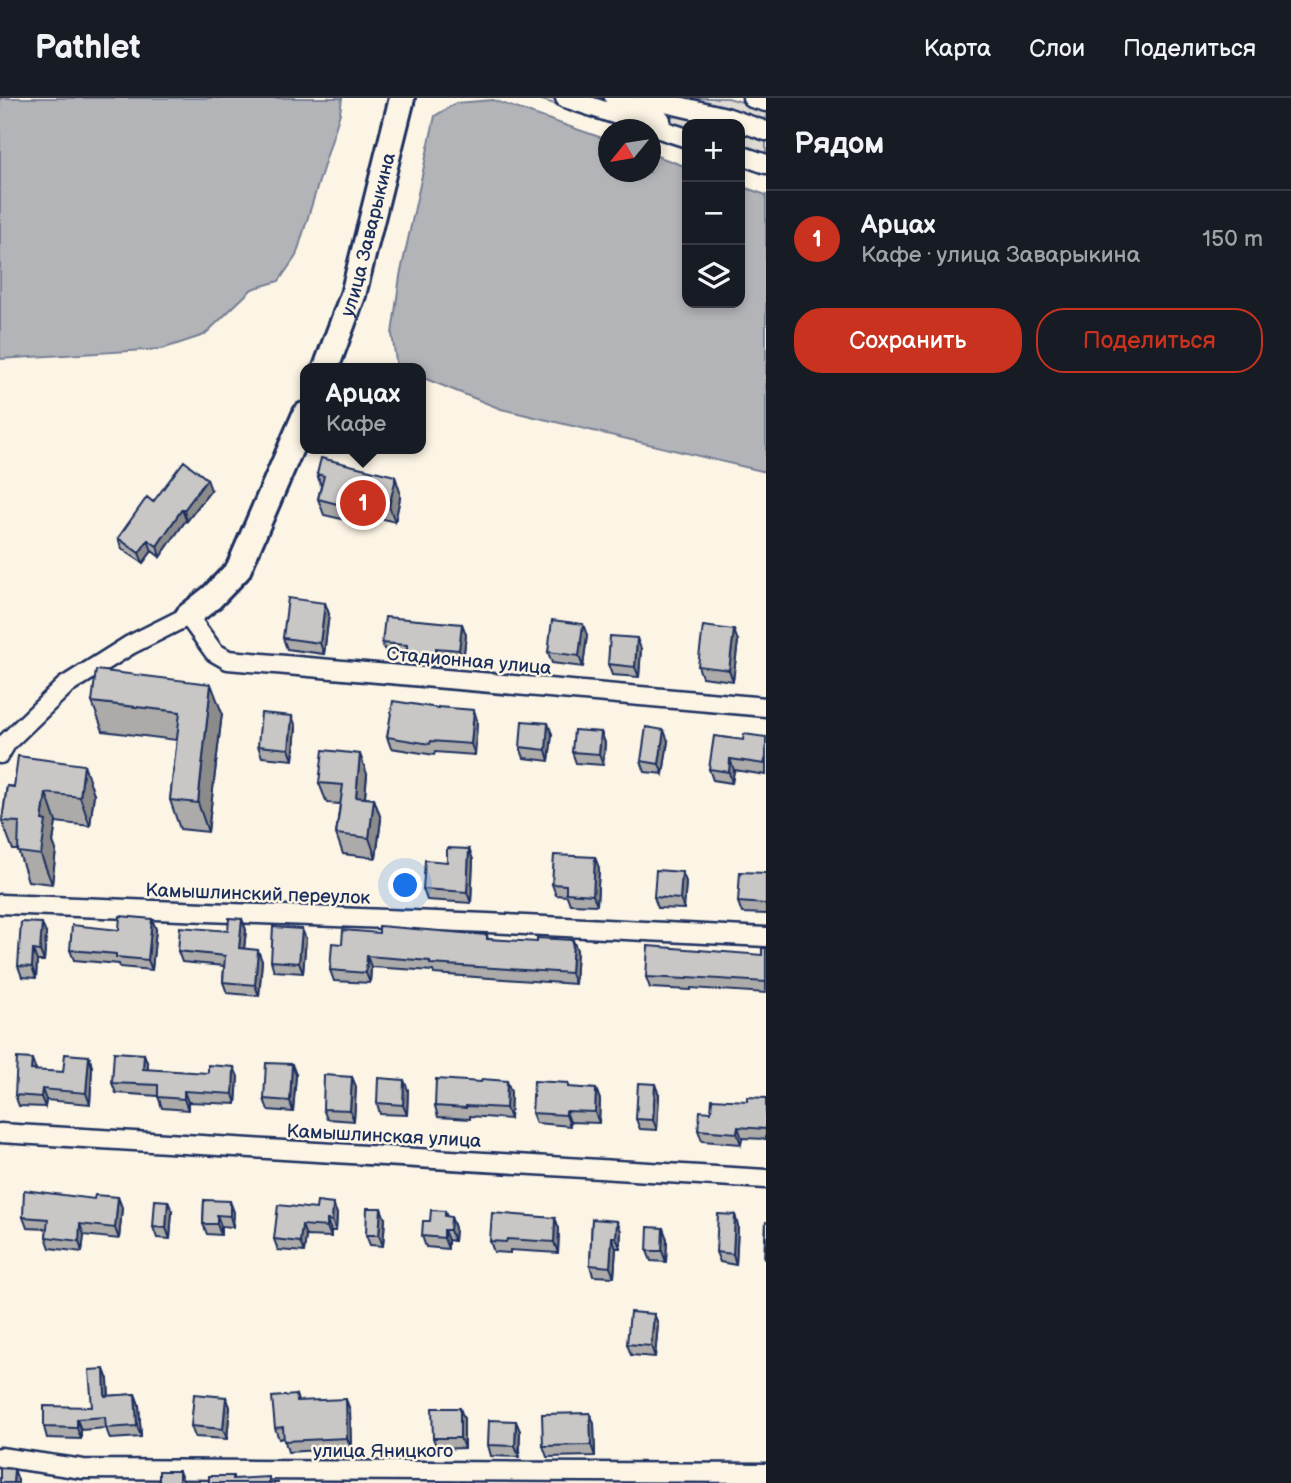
<!DOCTYPE html>
<html lang="ru">
<meta charset="utf-8">
<style>
:root{--surface:#171b24;--page:#242831;--text:#f1f3f6;--muted:#9ea1a6;--line:#363941;--accent:#c8321e}
body{margin:0;font-family:"Balsamiq Sans",sans-serif;background:var(--page);color:var(--text)}
.controls{position:absolute;right:21px;top:21px;display:grid;overflow:hidden;border-radius:14px;box-shadow:0 4px 10px #0003}
.controls button{width:63px;height:63px;display:grid;place-items:center;padding:0;border:0;border-bottom:2px solid var(--line);background:var(--surface);color:var(--text);font:35px sans-serif}
.compass{position:absolute;left:598px;top:21px;width:63px;height:63px;border-radius:50%;background:var(--surface);box-shadow:0 4px 10px #0003;rotate:240deg}
.you{position:absolute;left:406px;top:788px;width:24px;height:24px;margin:-18px;border:5px solid #fff;border-radius:50%;background:#1a73e8;box-shadow:0 0 0 10px #1a73e833}
.badge{display:grid;place-items:center;width:46px;height:46px;border-radius:50%;background:var(--accent);color:#fff;font-size:23px;font-weight:700}
.pin{position:absolute;translate:-50% -50%;border:4px solid #fff;box-shadow:0 2px 7px #0006}
.popup{position:absolute;left:300px;top:265px;width:126px;height:91px;box-sizing:border-box;display:grid;place-content:center;border-radius:14px;background:var(--surface);filter:drop-shadow(0 2px 5px #0005);font-size:23px;white-space:nowrap;color:var(--muted)}
.popup b{font-size:26px;color:var(--text)}
.popup::after{content:'';position:absolute;left:50%;top:100%;margin-left:-14px;border:14px solid transparent;border-top-color:var(--surface)}
.list{margin:0;padding:0;list-style:none}
h2{display:flex;justify-content:space-between;align-items:center;height:91px;margin:0;padding:0 28px;font-size:30px}
h2 small{font-size:23px;font-weight:400;color:var(--muted)}
.list li{display:grid;grid-template-columns:46px 1fr auto;gap:21px;align-items:center;box-sizing:border-box;height:98px;padding:0 28px;border-top:2px solid var(--line)}
.list b{display:block;font-size:26px;white-space:nowrap}
.list p{margin:0;font-size:23px;white-space:nowrap;color:var(--muted)}
.list em{font-size:23px;font-style:normal;color:var(--muted)}
.actions{display:flex;gap:14px;padding:21px 28px}
.actions a{flex:1;padding:16px 0;border:2px solid var(--accent);border-radius:28px;text-align:center;font-size:24px;color:var(--accent)}
.actions .main{background:var(--accent);color:#fff}
.icon{flex:none;width:38px;height:38px;fill:none;stroke:currentColor;stroke-width:2;stroke-linecap:round;stroke-linejoin:round}
.map{position:relative;flex:none;width:766px;height:1385px;overflow:hidden}
header{display:flex;align-items:center;gap:42px;box-sizing:border-box;height:98px;padding:0 35px;background:var(--surface);border-bottom:2px solid var(--line)}
header strong{font-size:33px}
nav{display:flex;gap:38px;margin-inline-start:auto;font-size:24px}
main{display:flex}
aside{flex:1;background:var(--surface)}
.map>svg:first-child{display:block}
.green{fill:#dfdbd4;stroke:#7d8599;stroke-width:2}
.water{fill:#b2b4b8;stroke:#767f94;stroke-width:2}
.lines{fill:none;stroke-linecap:round;stroke-linejoin:round}
.street-casing{stroke:#1b2f5e;stroke-width:23}
.secondary-casing{stroke:#1b2f5e;stroke-width:30}
.street{stroke:#fcf5e5;stroke-width:18}
.secondary{stroke:#fcf5e5;stroke-width:24}
.wall{fill:#acabaa;stroke:#1b2f5e;stroke-width:2}
.shaded-wall{fill:#8c8b8b;stroke:#1b2f5e;stroke-width:2}
.building{fill:#c8c7c6;stroke:#1b2f5e;stroke-width:2}
.labels{text-anchor:middle;stroke-width:5;stroke-linejoin:round;paint-order:stroke}
.street-label{font-size:19px;fill:#1b2f5e;stroke:#fcf5e5}
</style>
<header>
<strong>Pathlet</strong>
<nav><a>Карта</a><a>Слои</a><a>Поделиться</a></nav>
</header>
<main>
<div class="map">
<svg width="766" height="1385" viewBox="0 0 766 1385">
<rect width="100%" height="100%" fill="#fcf5e5"/>
<filter id="ink" filterUnits="userSpaceOnUse"><feTurbulence type="fractalNoise" baseFrequency=".0143" numOctaves="2"/><feDisplacementMap in="SourceGraphic" scale="14" xChannelSelector="R" yChannelSelector="G"/><feConvolveMatrix kernelMatrix="1 2 1 2 8 2 1 2 1" color-interpolation-filters="sRGB"/></filter>
<g filter="url(#ink)">
<path class="green" d="M536,0H728L766,11V76L740,68V26H687V50L651,38L650,32L631,31Z"/>
<path class="water" d="M0,0H342L340,15L296,158L279,183L252,191L204,237L162,251L0,261Z
M493,2L608,42V74H650L651,56L687,69V205H740V88L766,97V374L501,311L421,279V270H397L392,236L400,178L435,18L456,5Z"/>
<g class="lines">
<defs>
<path id="street" d="M565,0L687,40
M614,0L661,22
M644,0L726,19L766,33
M752,0L766,4
M740,57L766,66
M0,656L7,644L65,588L130,547L188,518L214,554L228,562L766,609
M0,806L487,825L766,839
M0,1035L766,1081
M0,1359L83,1371L766,1375"/>
<g id="secondary">
<path id="s1" d="M326,270L353,197L402,0"/>
<path d="M188,518L212,499L238,472L305,317"/>
</g>
</defs>
<use href="#street" class="street-casing"/>
<use href="#secondary" class="secondary-casing"/>
<use href="#street" class="street"/>
<use href="#secondary" class="secondary"/>
</g>
<path class="wall" d="M317,376L400,394V400L395,424L361,415L359,425L324,417L318,401L321,388Z
M211,392L187,423L186,422L160,459L152,453L143,465L122,451L118,440L153,404Z
M325,505L329,516L324,556L287,551L283,540Z
M462,526L466,537L463,563L440,561V568L410,565L408,557L386,555L382,545Z
M587,537L583,569L552,565L548,554Z
M738,543L733,583L702,579L698,568Z
M641,551L639,579L612,577L608,566Z
M92,604L222,615L208,734L180,731L170,702L177,642L103,633Z
M477,622L475,657L435,654L434,657L391,650L387,639Z
M296,629L293,662L262,659L258,648Z
M601,634L605,645L603,667L576,665L572,654Z
M552,636L549,663L524,660L520,649Z
M766,639V677L734,672L732,685L713,682L709,671L743,642Z
M668,643L663,676L645,674L641,663Z
M367,676L365,700L374,701L381,721L376,760L343,756L336,736L340,706L327,705L319,685Z
M7,688L94,696L90,728L56,724L53,744L56,752L52,786L28,783L18,752H13L2,723Z
M469,751L473,762L471,805L427,802L423,791L447,764Z
M599,770L597,807L570,806L567,798L556,797L552,786Z
M682,774L686,784L684,811L658,810L654,799Z
M766,775V816L742,815L738,804Z
M242,821L246,832L244,851L262,863L259,898L227,895L223,884L224,868L182,864L178,853L228,833Z
M156,831L152,872L120,869L119,866L74,862L70,852L119,832Z
M379,835L487,837L488,841L577,852L575,886L434,876L433,873L371,869L370,885L334,883L330,872L342,846Z
M46,836L44,863H37L36,880L22,879L18,868Z
M306,841L303,875L274,873L271,863Z
M766,850V895L691,890V892L650,890L646,879L762,857Z
M144,956L148,967L147,972L238,979L236,1006L188,1004V1012L162,1010L158,998L116,995L112,985Z
M89,958L92,969L90,1006L46,1002L45,1009L19,1008L15,997L36,972V973L63,974Z
M296,977L293,1014L268,1012L264,1001Z
M352,979L356,989L354,1023L327,1021L323,1011Z
M568,985L570,990L596,991L600,1002L599,1025L570,1024V1028L536,1025L532,1015Z
M408,992L407,1017L380,1016L377,1005Z
M511,994L510,1021L470,1018V1021L438,1019L435,1008Z
M659,997L657,1032L640,1031L636,1021Z
M766,1000V1041L742,1040L741,1046L702,1043L698,1032L711,1014L747,1003Z
M118,1099L122,1110L119,1141L84,1137L82,1154L50,1150L46,1139L47,1131L27,1130L23,1119L94,1101Z
M204,1102L234,1114L233,1129L221,1128V1137L207,1136L203,1126Z
M333,1106L337,1116L336,1133H331V1139L306,1138L304,1154L278,1152L274,1141L316,1111Z
M172,1113L170,1141L157,1140L153,1129Z
M445,1113L447,1119H451L455,1130L454,1143L448,1142V1151L426,1149L422,1138L430,1123Z
M735,1117L738,1128L736,1167L720,1164L716,1154Z
M555,1120L559,1131L558,1155L510,1152V1155L494,1154L490,1143Z
M385,1121L383,1148L370,1147L366,1137Z
M592,1121L621,1133L620,1150H616L614,1179L593,1178L590,1167Z
M667,1141L666,1164L651,1163L647,1153Z
M654,1216L658,1226L655,1259L631,1257L627,1246Z
M108,1282L109,1298L135,1296L139,1307L141,1339L110,1341L106,1330L81,1332V1341L47,1340L44,1329L92,1309Z
M296,1297L298,1303L350,1312L351,1350L288,1354L284,1340L279,1341L275,1330Z
M226,1299L230,1309L227,1341L195,1339L191,1328Z
M590,1315L594,1326L595,1358L547,1359L543,1348Z
M464,1321V1350L437,1351L433,1340Z
M520,1333L519,1359L491,1358L488,1347Z"/>
<path class="shaded-wall" d="M395,378L400,394V400L395,424L389,408Z
M207,381L211,392L187,423L184,412Z
M355,400L361,415L359,425L353,410Z
M182,411L186,422L160,459L157,448Z
M148,442L152,453L143,465L139,455Z
M325,505L329,516L324,556L320,545Z
M462,526L466,537L463,563L459,552Z
M583,526L587,537L583,569L579,558Z
M734,532L738,543L733,583L729,572Z
M637,540L641,551L639,579L635,569Z
M436,550L440,561V568L436,557Z
M211,586L222,615L208,734L198,705Z
M474,612L477,622L475,657L471,646Z
M292,618L296,629L293,662L289,651Z
M548,625L552,636L549,663L546,652Z
M664,632L668,643L663,676L659,666Z
M601,634L605,645L603,667L599,656Z
M360,656L367,676L363,719L356,699Z
M730,661L734,672L732,685L729,674Z
M84,667L94,696L90,728L80,699Z
M46,695L56,724L53,744L56,752L52,786L41,757L42,722Z
M374,701L381,721L376,760L369,740Z
M469,751L473,762L471,805L467,794Z
M595,759L599,770L597,807L593,797Z
M682,774L686,784L684,811L680,801Z
M152,821L156,831L152,872L148,862Z
M242,821L246,832L243,861L239,850Z
M42,825L46,836L44,863L40,853Z
M302,831L306,841L303,875L299,865Z
M573,842L577,852L575,886L571,875Z
M33,852L37,863L36,880L32,869Z
M258,852L262,863L259,898L255,887Z
M367,858L371,869L370,885L366,875Z
M144,956L148,967L147,982L143,971Z
M89,958L92,969L90,1006L86,995Z
M32,961L36,972L35,983L31,972Z
M292,966L296,977L293,1014L290,1003Z
M234,969L238,979L236,1006L233,996Z
M352,979L356,989L354,1023L350,1012Z
M404,982L408,992L407,1017L403,1007Z
M507,983L511,994L510,1021L506,1010Z
M655,986L659,997L657,1032L653,1022Z
M42,991L46,1002L45,1009L41,999Z
M596,991L600,1002L599,1025L595,1014Z
M184,993L188,1004V1012L184,1001Z
M566,1013L570,1024V1028L566,1017Z
M738,1029L742,1040L741,1046L737,1035Z
M118,1099L122,1110L119,1141L115,1130Z
M168,1103L172,1113L170,1141L166,1130Z
M230,1103L234,1114L233,1129L230,1118Z
M333,1106L337,1116L336,1133L332,1123Z
M381,1110L385,1121L383,1148L379,1137Z
M217,1117L221,1128V1137L217,1126Z
M735,1117L738,1128L736,1167L733,1156Z
M451,1119L455,1130L454,1143L450,1132Z
M555,1120L559,1131L558,1155L554,1144Z
M327,1122L331,1133V1139L327,1129Z
M617,1123L621,1133L620,1150L616,1139Z
M80,1126L84,1137L82,1154L79,1143Z
M302,1127L306,1138L304,1154L300,1144Z
M663,1130L667,1141L666,1164L662,1153Z
M444,1132L448,1142V1151L444,1140Z
M612,1139L616,1150L614,1179L610,1169Z
M654,1216L658,1226L655,1259L651,1248Z
M104,1271L108,1282L109,1309L105,1298Z
M135,1296L139,1307L141,1339L137,1328Z
M226,1299L230,1309L227,1341L223,1331Z
M346,1301L350,1312L351,1350L347,1340Z
M460,1310L464,1321V1350L460,1340Z
M590,1315L594,1326L595,1358L591,1347Z
M77,1321L81,1332V1341L77,1330Z
M516,1323L520,1333L519,1359L515,1348Z
M14,1371L18,1382V1385H13Z
M179,1373L183,1383V1385H179Z"/>
<path class="building" d="M321,360L395,378V384L389,408L355,400L353,410L318,401L324,378L317,376Z
M184,363L207,381L184,412L182,411L157,448L148,442L139,455L118,440L147,399L153,404Z
M288,500L325,505L320,545L283,540Z
M385,519L462,526L459,552L436,550V557L407,554V547L382,545Z
M552,522L583,526L579,558L548,554Z
M703,528L734,532L729,572L698,568Z
M610,538L637,540L635,569L608,566Z
M96,572L211,586L198,705L170,702L180,614L92,604Z
M393,603L438,610V609L474,612L471,646L431,643L430,646L387,639Z
M261,615L292,618L289,651L258,648Z
M522,623L548,625L546,652L520,649Z
M646,629L664,632L659,666L641,663Z
M574,632L601,634L599,656L572,654Z
M744,636L766,639V659L764,666L730,661L729,674L709,671L714,638L743,642Z
M323,652L360,656L356,699L374,701L369,740L336,736L343,687L319,685Z
M18,658L84,667L80,699L46,695L42,722L46,723L41,757L18,754L19,724L2,723L7,688L14,689Z
M447,750L469,751L467,794L423,791L425,762L447,764Z
M554,757L595,759L593,797L566,795V787L552,786Z
M656,772L682,774L680,801L654,799Z
M740,774L766,775V806L738,804Z
M120,818L152,821L148,862L116,859V856L70,852L72,827L119,832Z
M229,820L242,821L239,850L258,852L255,887L223,884L225,858L178,853L180,829L228,833Z
M21,824L42,825L40,853L33,852L32,869L18,868Z
M379,828L487,837V841L537,844V840L573,842L571,875L430,866V863L367,858L366,875L330,872L332,845L342,846L343,832L379,835Z
M273,829L302,831L299,865L271,863Z
M648,848L762,857V850H766V884L688,879L687,881L646,879Z
M114,954L144,956L143,971L208,975V967L234,969L233,996L184,993V1001L158,999V987L112,985Z
M65,956L89,958L86,995L42,991L41,999L15,997L17,960L32,961L31,972L63,974Z
M266,965L292,966L290,1003L264,1001Z
M324,977L352,979L350,1012L323,1011Z
M378,980L404,982L403,1007L377,1005Z
M436,981L481,984L482,981L507,983L506,1010L466,1008V1010L435,1008Z
M534,983L568,985V989L596,991L595,1014L566,1013V1017L532,1015Z
M638,985L655,986L653,1022L636,1021Z
M747,999L766,1000V1031L738,1029L737,1035L698,1032L700,1013L711,1014L712,1001L747,1003Z
M24,1092L94,1101L95,1097L118,1099L115,1130L80,1126L79,1143L46,1139L48,1121L23,1119Z
M155,1102L168,1103L166,1130L153,1129Z
M204,1102L230,1103V1118L217,1117V1126H203Z
M317,1104L333,1106L332,1123L327,1122V1129L302,1127L300,1144L274,1141L278,1107L316,1111Z
M367,1110H381L379,1137H366Z
M431,1112L445,1113V1118L451,1119L450,1132H444V1140L422,1138L423,1123H430Z
M492,1115L555,1120L554,1144L507,1141L506,1144L490,1143Z
M718,1116L735,1117L733,1156L716,1154Z
M592,1121L617,1123L616,1139H612L610,1169L590,1167Z
M766,1123V1160H764Z
M648,1129L663,1130L662,1153H647Z
M630,1214L654,1216L651,1248L627,1246Z
M104,1271L105,1298L135,1296L137,1328L106,1330L105,1319L77,1321V1330L44,1329V1308L92,1309L89,1272Z
M194,1296L226,1299L223,1331L191,1328Z
M296,1297L297,1303L346,1301L347,1340L284,1343L283,1329L275,1330L272,1299Z
M432,1310H460V1340H433Z
M590,1315L591,1347L543,1348L542,1316Z
M489,1322L516,1323L515,1348L488,1347Z
M0,1370L14,1371L13,1385H0Z
M159,1373H179V1385H159Z
M209,1378H233V1381L269,1379V1385H279H209Z"/>
</g>
<g class="labels">
<g class="street-label">
<text dy="7" stroke="none"><textPath href="#s1" startOffset="140">улица Заварыкина</textPath></text>
<text transform="translate(469 562) rotate(5)" y="7">Стадионная улица</text>
<text transform="translate(258 795) rotate(2)" y="7">Камышлинский переулок</text>
<text transform="translate(384 1037) rotate(3)" y="7">Камышлинская улица</text>
<text x="383" y="1359">улица Яницкого</text>
</g>
</g>
</svg>
<div class="controls">
<button>+</button>
<button>−</button>
<button><svg class="icon" aria-label="layers" viewBox="0 0 24 24"><path d="M12 4l9 5-9 5-9-5zM3 14l9 5 9-5"/></svg></button>
</div>
<svg class="compass" viewBox="-18 -18 36 36"><path d="M0-13l5 13h-10z" fill="#e53935"/><path d="M0 13l5-13h-10z" fill="#9ea1a6"/></svg>
<div class="you"></div>
<div class="pin badge" style="left:363px;top:405px">1</div>
<div class="popup"><b>Арцах</b>Кафе</div>
</div>
<aside>
<h2>Рядом<small></small></h2>
<ul class="list">
<li><span class="badge">1</span><div><b>Арцах</b><p>Кафе · улица Заварыкина</p></div><em>150 m</em></li>
</ul>
<div class="actions"><a class="main">Сохранить</a><a>Поделиться</a></div>
</aside>
</main>
